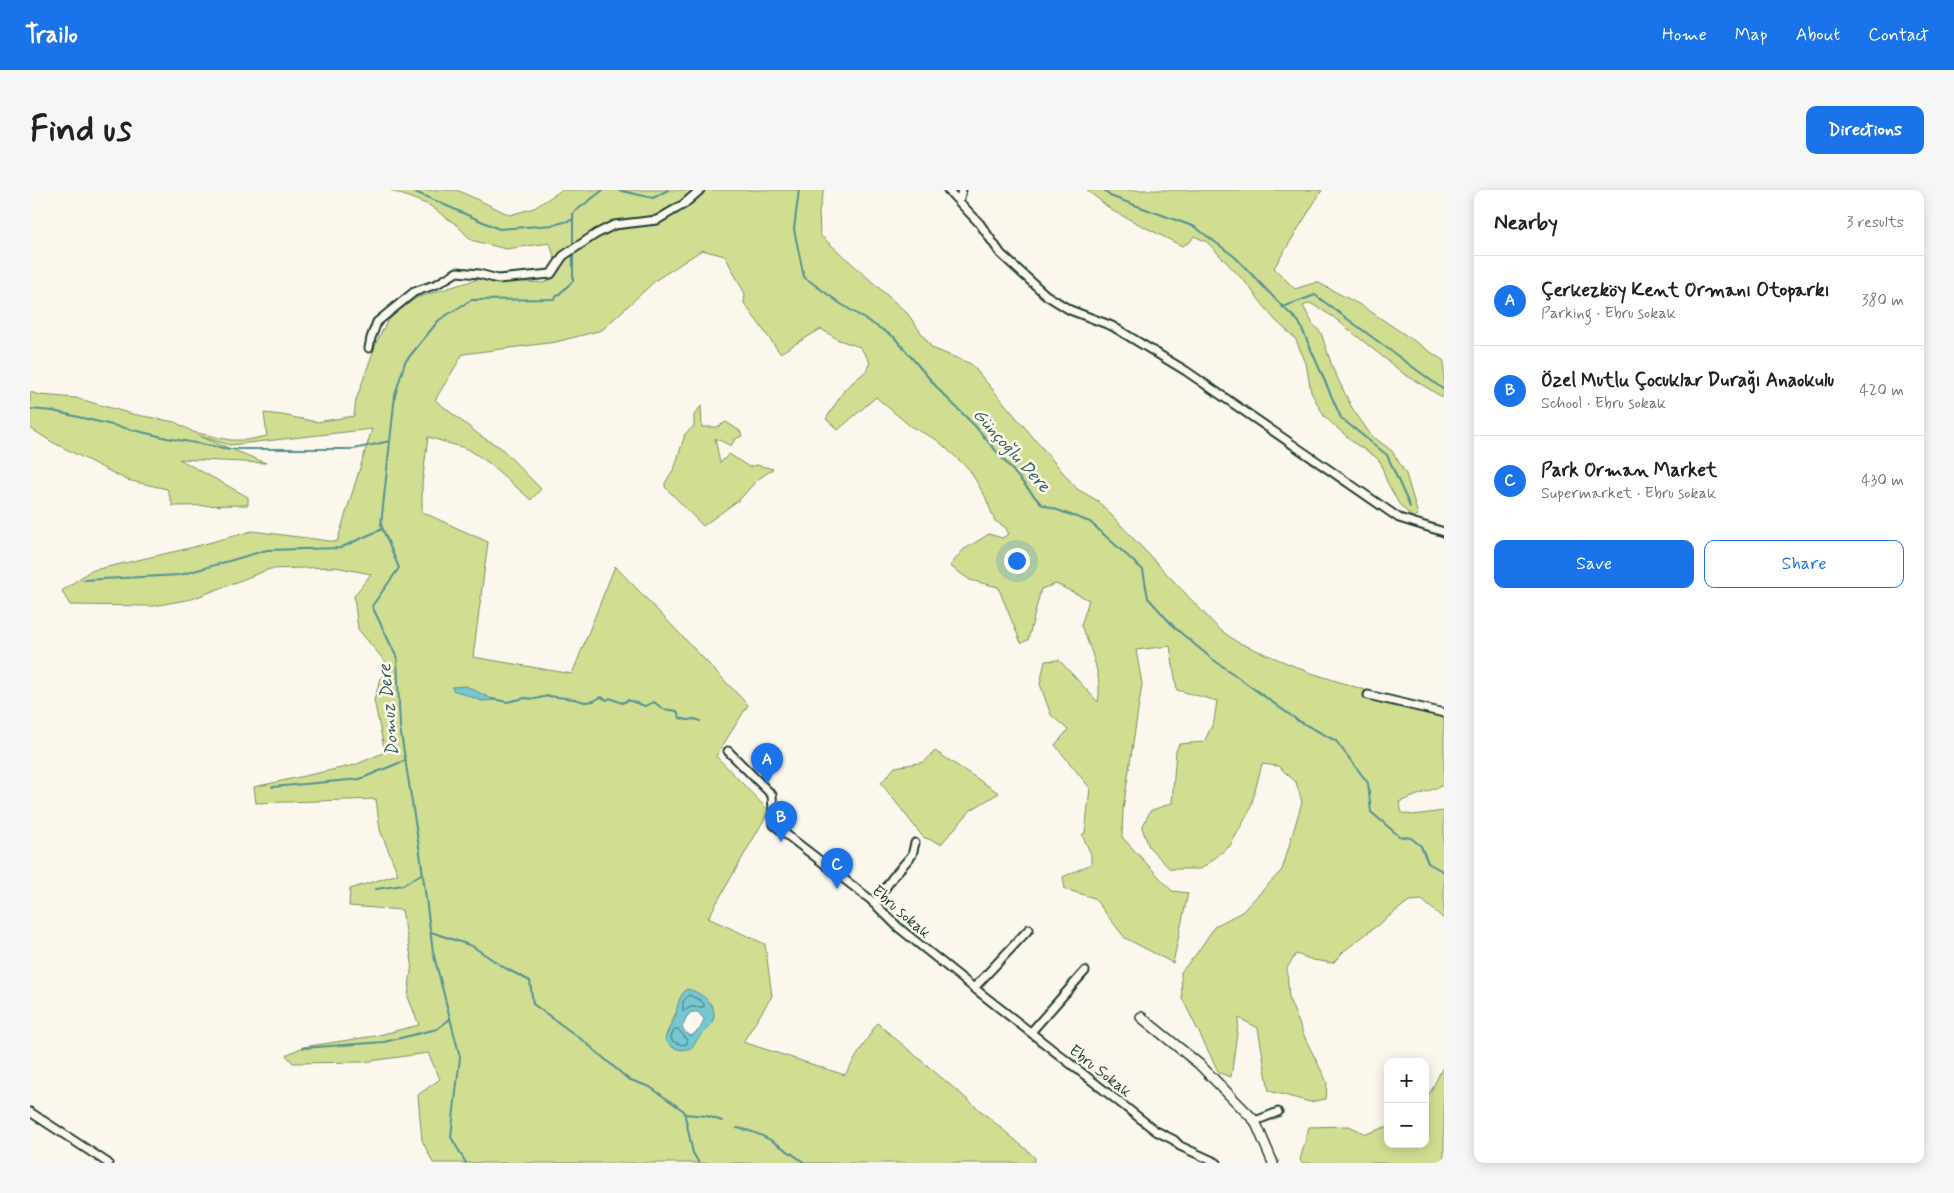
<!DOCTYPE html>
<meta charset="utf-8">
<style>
:root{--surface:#fff;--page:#f6f6f6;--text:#202124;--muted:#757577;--line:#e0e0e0;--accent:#1a73e8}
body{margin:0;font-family:Mynerve,sans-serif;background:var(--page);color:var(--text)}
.controls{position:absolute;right:15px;bottom:15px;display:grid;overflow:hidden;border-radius:10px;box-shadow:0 2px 12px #0003}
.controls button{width:45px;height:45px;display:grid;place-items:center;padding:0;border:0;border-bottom:1px solid var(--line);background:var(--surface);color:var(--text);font:25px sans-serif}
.you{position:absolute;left:986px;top:370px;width:18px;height:18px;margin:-12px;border:4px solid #fff;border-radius:50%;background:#1a73e8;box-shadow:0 0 0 8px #1a73e833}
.badge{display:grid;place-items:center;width:32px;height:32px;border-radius:50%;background:var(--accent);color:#fff;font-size:16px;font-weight:700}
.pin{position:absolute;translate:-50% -41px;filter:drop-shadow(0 1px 2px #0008)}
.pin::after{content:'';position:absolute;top:26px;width:18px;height:15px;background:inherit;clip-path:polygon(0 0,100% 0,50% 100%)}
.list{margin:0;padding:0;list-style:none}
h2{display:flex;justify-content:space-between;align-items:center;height:65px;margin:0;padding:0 20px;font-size:21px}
h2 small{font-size:16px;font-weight:400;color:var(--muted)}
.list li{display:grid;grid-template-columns:32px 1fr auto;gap:15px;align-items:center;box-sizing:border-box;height:90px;padding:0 20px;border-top:1px solid var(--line)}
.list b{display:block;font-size:19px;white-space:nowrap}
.list p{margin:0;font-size:16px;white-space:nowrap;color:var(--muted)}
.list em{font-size:16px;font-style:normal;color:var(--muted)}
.actions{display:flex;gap:10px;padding:15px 20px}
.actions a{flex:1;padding:11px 0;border:1px solid var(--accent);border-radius:10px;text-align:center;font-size:18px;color:var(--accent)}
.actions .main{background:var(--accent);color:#fff}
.map{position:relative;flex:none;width:1414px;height:973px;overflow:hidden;border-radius:10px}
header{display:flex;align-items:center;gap:30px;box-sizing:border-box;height:70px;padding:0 25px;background:var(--accent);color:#fff}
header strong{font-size:24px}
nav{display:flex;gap:28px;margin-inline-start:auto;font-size:18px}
.intro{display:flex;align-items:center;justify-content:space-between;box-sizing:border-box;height:120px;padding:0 30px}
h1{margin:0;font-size:35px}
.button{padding:12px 22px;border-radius:10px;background:var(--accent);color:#fff;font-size:18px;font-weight:700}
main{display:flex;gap:30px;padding:0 30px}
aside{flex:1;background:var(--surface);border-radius:10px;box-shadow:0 2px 12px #0003}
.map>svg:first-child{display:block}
.green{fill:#d1de92;stroke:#788e63;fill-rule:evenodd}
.water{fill:#77c7d2;stroke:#549093;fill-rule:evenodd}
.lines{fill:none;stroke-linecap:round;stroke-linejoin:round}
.shore{stroke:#427473;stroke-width:1}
.stream{stroke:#549093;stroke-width:2}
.minor-casing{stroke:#1f3d34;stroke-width:11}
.tertiary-casing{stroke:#1f3d34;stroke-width:12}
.minor{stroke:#fbf7ec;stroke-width:7}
.tertiary{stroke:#fbf7ec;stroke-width:9}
.labels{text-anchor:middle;stroke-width:5;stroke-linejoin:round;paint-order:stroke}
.street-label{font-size:16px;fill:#1f3d34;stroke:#fbf7ec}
.water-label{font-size:18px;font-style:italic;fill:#35605c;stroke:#fbf7ec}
</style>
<header>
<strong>Trailo</strong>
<nav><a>Home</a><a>Map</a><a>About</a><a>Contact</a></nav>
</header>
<div class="intro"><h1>Find us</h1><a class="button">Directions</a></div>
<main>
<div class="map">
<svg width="1414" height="973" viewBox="0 0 1414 973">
<rect width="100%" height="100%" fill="#fbf7ec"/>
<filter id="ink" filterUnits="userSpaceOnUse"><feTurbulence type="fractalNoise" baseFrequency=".02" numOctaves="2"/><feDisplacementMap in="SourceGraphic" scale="10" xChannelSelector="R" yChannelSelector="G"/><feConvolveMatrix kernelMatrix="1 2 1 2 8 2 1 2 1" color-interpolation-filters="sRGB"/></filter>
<g filter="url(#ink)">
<path class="green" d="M360,0H427L480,25L504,18L532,0H794L789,21L790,45L877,123L902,158L941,174L1047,299L1068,311L1189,439L1207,452L1278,482L1414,525V595L1369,612L1372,623L1383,625L1414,621V729L1392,710L1379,711L1314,761L1303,773L1283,770L1266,764L1257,778L1259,809L1276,850L1297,892L1296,909L1280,912L1239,901L1228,838L1209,828L1201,887L1189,883L1152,808L1151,782L1167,763L1185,736L1212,722L1252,680L1272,612L1266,592L1248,576L1232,574L1220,620L1200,656L1171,679H1140L1119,657L1112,638L1120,621L1142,613L1146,561L1149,554L1174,552L1184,531L1187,511L1147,500L1140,456L1106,460L1112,494L1093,619L1092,647L1142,701L1158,703L1143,773L1095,748L1064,708L1035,699L1033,687L1061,674V664L1052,645L1055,643L1060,598L1025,555L1038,540L1021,525L1010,494L1015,471L1029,470L1068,512C1073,488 1061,458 1051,436L1059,410L1026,394L1011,399L998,450L991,453L968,397L940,390L920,376L933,360L959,344L972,348L979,344L975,337L965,331L955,306L939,279L907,250L880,236L846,207L808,240L796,229L815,199L836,181L840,172L830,157L809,150L791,139L750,163L714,113L715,104L695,66L672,60L626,90L572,140L526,152L433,164L405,210L452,247L470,257L511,299L501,310L459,273L438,259L398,247L392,294V322L458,352L443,467L542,484L585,376L718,515L686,566L739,621L678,728L735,754L742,806L713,852L815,885L847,833L997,960L1005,968L1003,973H403L392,950L388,905L410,889L398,863L333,872L263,873L256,865L273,857L345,846L389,835L378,807L382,772L372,720L319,716L320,699L368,684L350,640L346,609L226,613L224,597L325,575L355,562L344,510L351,488L358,475L328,439L324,406L341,384L305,377L240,379L162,409L123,416L40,415L32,401L60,381L160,358L222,341L307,352L342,239L200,255L169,246L236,273L149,269L218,307V315L143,316L137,299L97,290L22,252L0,238V202L10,205L46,208L102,224L145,232L163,242L200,250H217L237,246L234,223L252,225L287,232L324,226L326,210L347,151L357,132L366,123L386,108L448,89L514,93L526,86L528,80L520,53L476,59L441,50L428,36L399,15ZM683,819L663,856L652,860L642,857L636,845L645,824Z
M1057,0H1292L1244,78L1265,99L1287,92L1334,117L1414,171V208L1374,184L1302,126L1280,113L1273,116L1283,134L1291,143L1303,179L1322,218L1341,245L1362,261L1376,284L1388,325L1383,328L1369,314L1356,290L1351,273L1346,267L1324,253L1294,226L1281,202L1276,173L1265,148L1245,130L1216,93L1177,52L1164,46L1160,52L1152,56L1083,21Z
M671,216L672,237H687L696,232L710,241L712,246L705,249L701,256L685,248L690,273L699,264L719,277L727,275L743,279L727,290L710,309L673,336L635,297V293L645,277L655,244L664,236V225Z
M905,561L969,603L941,620L911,654L893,647L851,593L865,577L894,572Z
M1414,875V973H1272L1270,970L1279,937L1319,936L1336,944L1358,936V954H1395V909L1400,903Z"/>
<path class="water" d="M436,496L464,510L452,511L423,500L422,497Z
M657,799C672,802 692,818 681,834C675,843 667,847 663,857C652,862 642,860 635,849C637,842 641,837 644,830C648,818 647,807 657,799ZM661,822H668L674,829L670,839L661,846L655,842L652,837L656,828Z"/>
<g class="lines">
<path class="shore" d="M659,805L670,810L674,814V817H661L653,821V812Z
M645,839H648L657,850V854L652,855L642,851L641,847Z"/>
<path class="stream" d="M381,0L469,39L523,35L542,30
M588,0L623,8L638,0
M769,0L764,39L774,87L811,114L864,147L910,201L945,236L1011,314L1060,332L1113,380L1118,408L1145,438L1181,468L1267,530L1306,551L1338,593L1341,622L1369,646L1381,648L1391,656L1398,673L1414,682
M1074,0L1080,6L1165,37L1205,67L1253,117L1285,105L1414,200
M543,56V23L573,0
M1253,117L1269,132L1311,228L1357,265L1380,317
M0,219L23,221L137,248L199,259H324L360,251
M53,390L150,385L237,360L310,358L352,339
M462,509L477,512L495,508L505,509L518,506L544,509L555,512L564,511L571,507L577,510L580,508L592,513L598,510L615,516L624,512L633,519L647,521L650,528L657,530L665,529L670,531
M242,597L330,589L376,570
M346,699L373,695L393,683
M401,742L442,756L475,778L500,791L503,814L555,852L598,889L620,897L654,921L663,963L669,973
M273,858L354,852L407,839L420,829
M655,924L677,926L692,931
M707,938C733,942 753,958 775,973
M436,973L421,947L430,867L403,762L390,663L370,537L367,468L342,416L369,378L351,335L365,205L375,172L409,130L441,110L524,109L543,91V61"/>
<defs>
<path id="minor" d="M918,0L950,34L971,64L1016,105L1040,120L1082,136L1156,181L1369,328L1414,342
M929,12L932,0
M339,158L341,148L347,132L384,102L407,94L427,82L449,84L468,89L521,84L533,66L566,44L584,35L627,30L654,14L670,0
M1338,505L1414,523
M698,561L742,605L744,635L841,710L869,738L944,798L999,739
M844,714L863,687L882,665L885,653
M944,798L1126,941L1144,950L1150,956L1187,973
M1001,842L1055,781
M0,922L78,973
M1225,931L1248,922"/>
<path id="tertiary" d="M1111,827L1169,874L1225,931L1243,973"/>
</defs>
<use href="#minor" class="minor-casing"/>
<use href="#tertiary" class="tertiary-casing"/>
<use href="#minor" class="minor"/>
<use href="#tertiary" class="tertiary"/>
</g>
</g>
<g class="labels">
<g class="street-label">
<text transform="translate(872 721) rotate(41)" y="6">Ebru sokak</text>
<text transform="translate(1071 880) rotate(38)" y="6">Ebru Sokak</text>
</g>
<g class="water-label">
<text transform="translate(982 260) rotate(48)" y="6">Günçoğlu Dere</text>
<text transform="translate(358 520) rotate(-95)" y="6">Domuz Dere</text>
</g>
</g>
</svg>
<div class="controls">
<button>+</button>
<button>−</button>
</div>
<div class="you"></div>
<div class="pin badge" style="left:737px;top:594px">A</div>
<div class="pin badge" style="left:751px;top:652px">B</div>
<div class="pin badge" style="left:807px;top:699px">C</div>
</div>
<aside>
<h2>Nearby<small>3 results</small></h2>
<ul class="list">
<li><span class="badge">A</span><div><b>Çerkezköy Kent Ormanı Otoparkı</b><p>Parking · Ebru sokak</p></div><em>380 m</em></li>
<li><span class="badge">B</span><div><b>Özel Mutlu Çocuklar Durağı Anaokulu</b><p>School · Ebru sokak</p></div><em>420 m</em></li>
<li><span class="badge">C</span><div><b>Park Orman Market</b><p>Supermarket · Ebru sokak</p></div><em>430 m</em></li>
</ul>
<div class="actions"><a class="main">Save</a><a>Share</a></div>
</aside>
</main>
